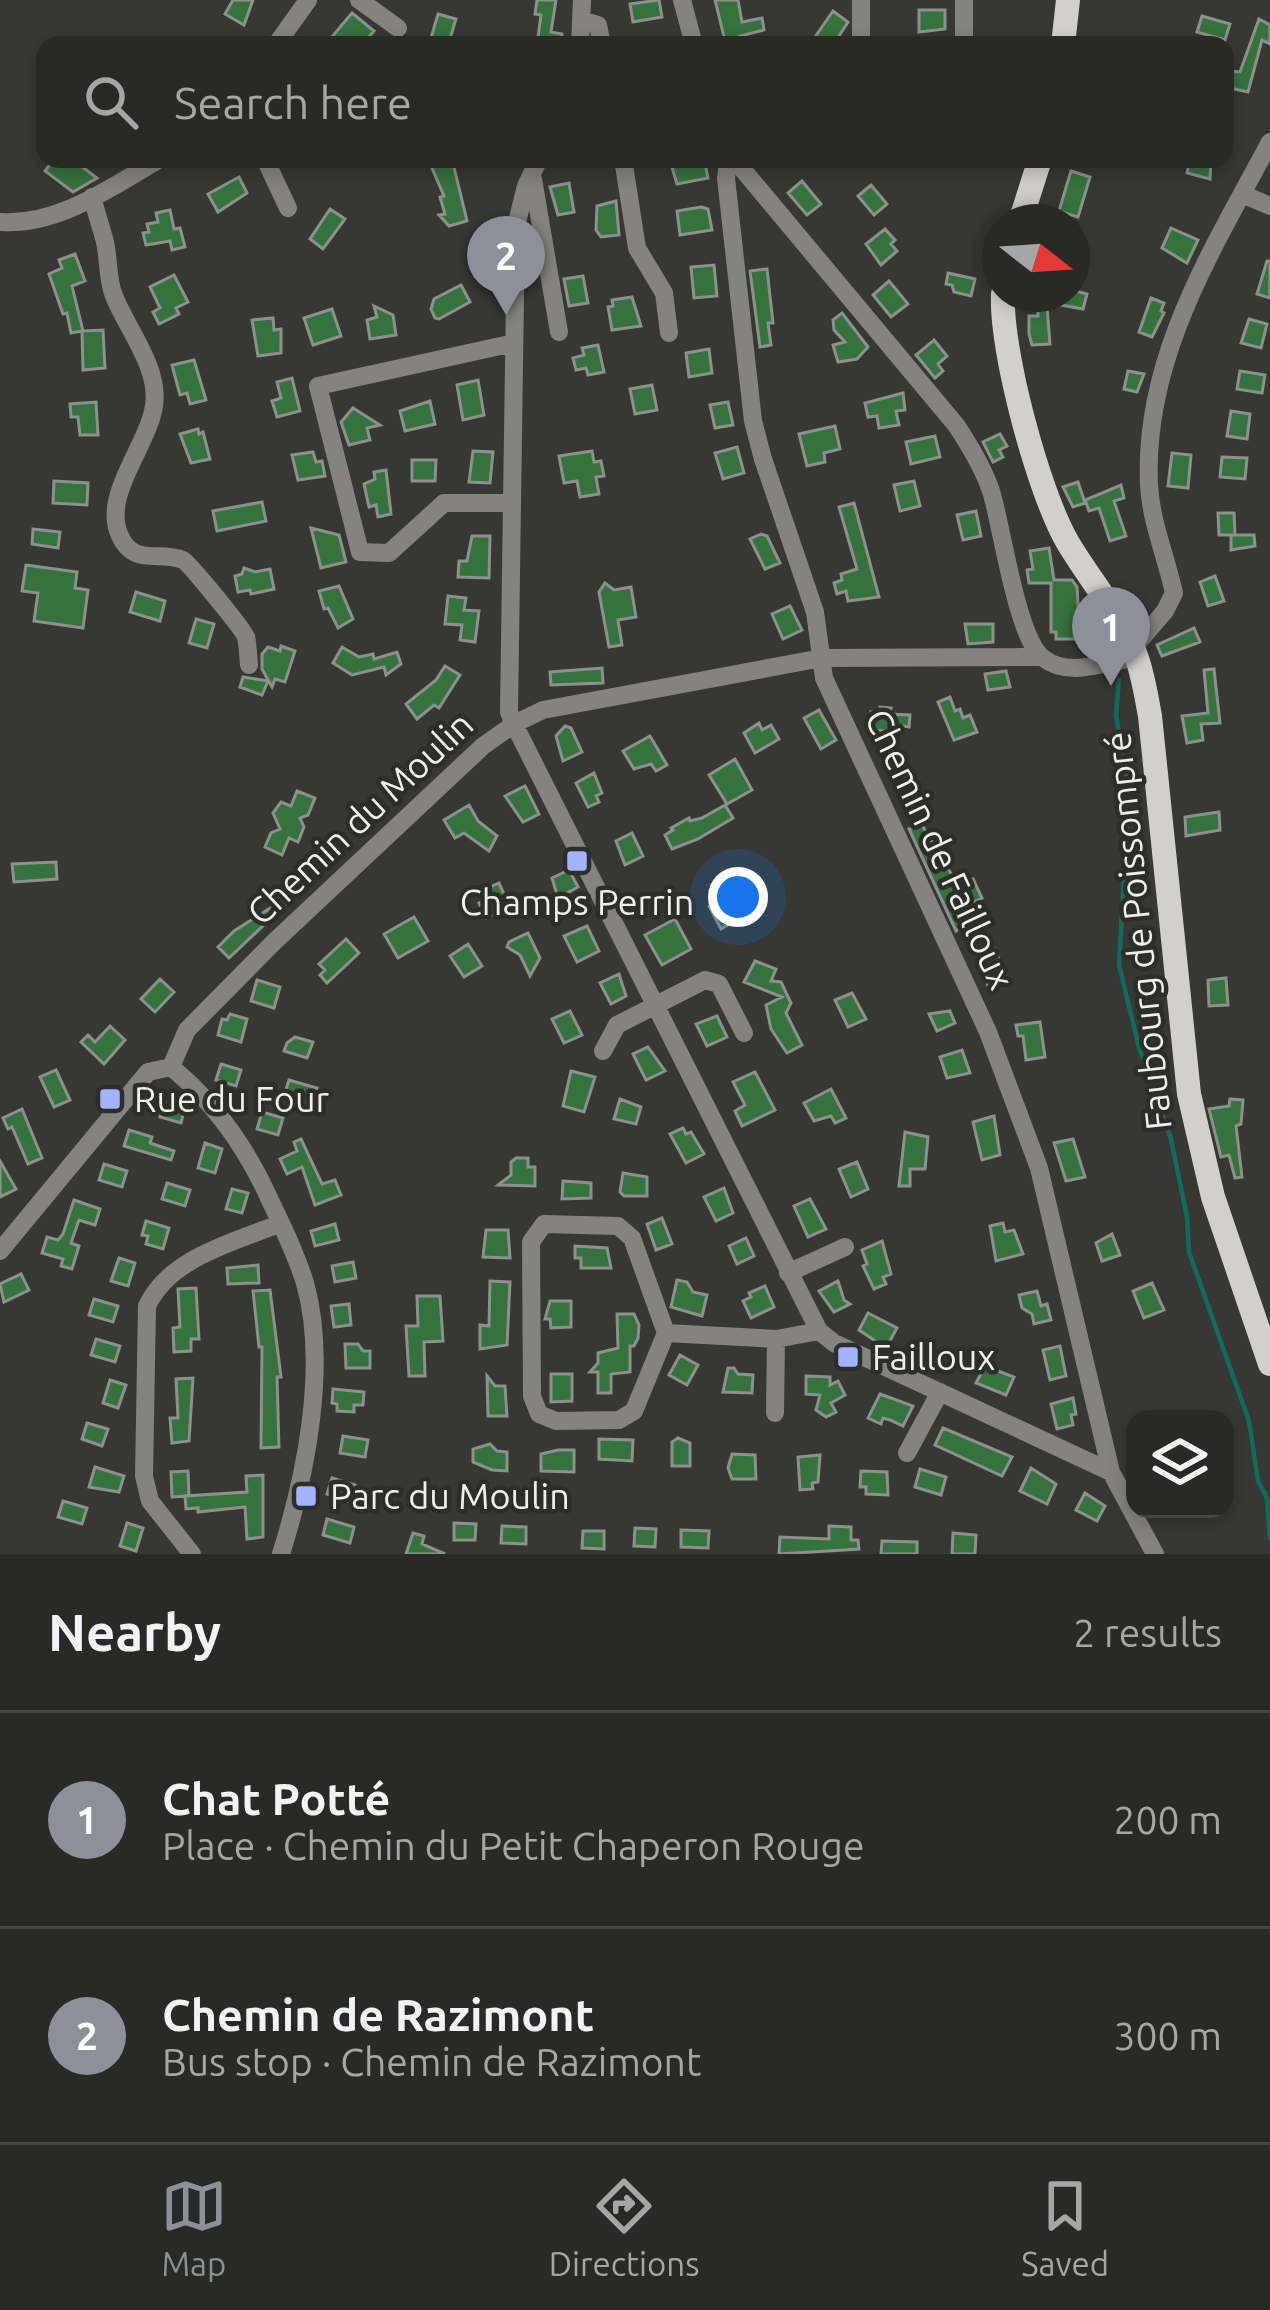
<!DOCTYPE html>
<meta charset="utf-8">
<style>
:root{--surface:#292926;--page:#353532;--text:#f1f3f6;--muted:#a5a6a7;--line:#454543;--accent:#8c9099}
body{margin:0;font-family:Ubuntu,sans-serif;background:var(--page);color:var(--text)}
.controls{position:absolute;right:36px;bottom:36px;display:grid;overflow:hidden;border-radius:24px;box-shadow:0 6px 18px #0003}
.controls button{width:108px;height:108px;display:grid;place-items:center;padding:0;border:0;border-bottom:3px solid var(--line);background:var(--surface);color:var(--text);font:60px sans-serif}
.compass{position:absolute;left:982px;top:204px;width:108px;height:108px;border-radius:50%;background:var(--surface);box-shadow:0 6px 18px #0003;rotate:107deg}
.you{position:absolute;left:738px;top:897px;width:42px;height:42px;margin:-30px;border:9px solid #fff;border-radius:50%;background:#1a73e8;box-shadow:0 0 0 18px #1a73e833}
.badge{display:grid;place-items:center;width:78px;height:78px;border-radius:50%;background:var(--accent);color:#fff;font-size:39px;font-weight:700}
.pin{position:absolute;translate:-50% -99px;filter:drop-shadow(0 3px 6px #0008)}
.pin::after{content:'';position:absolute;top:63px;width:42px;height:36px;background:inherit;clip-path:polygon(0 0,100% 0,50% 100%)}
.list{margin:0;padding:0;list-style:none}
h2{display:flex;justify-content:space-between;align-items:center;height:156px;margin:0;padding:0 48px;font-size:51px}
h2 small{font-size:39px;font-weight:400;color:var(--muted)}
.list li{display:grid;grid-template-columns:78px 1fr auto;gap:36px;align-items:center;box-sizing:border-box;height:216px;padding:0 48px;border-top:3px solid var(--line)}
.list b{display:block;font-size:45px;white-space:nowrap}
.list p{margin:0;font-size:39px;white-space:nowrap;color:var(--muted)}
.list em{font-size:39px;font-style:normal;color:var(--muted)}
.icon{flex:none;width:66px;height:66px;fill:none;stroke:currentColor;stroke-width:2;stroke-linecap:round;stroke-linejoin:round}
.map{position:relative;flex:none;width:1270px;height:1554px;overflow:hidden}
.search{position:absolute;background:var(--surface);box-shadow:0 6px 18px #0003;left:36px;right:36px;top:36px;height:132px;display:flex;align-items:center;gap:30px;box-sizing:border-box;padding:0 42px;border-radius:24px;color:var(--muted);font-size:45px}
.sheet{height:588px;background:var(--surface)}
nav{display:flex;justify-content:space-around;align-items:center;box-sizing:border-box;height:168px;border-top:3px solid var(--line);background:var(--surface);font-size:33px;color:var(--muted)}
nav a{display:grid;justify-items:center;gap:6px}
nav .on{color:var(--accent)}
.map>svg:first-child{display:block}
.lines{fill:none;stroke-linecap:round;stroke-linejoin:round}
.stream{stroke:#126c5d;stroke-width:4.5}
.building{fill:#35723d;stroke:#8d918d;stroke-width:3}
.minor{stroke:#858381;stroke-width:18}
.major{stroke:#d2d0cb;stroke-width:24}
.poi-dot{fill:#a2b2fd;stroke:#2d2d29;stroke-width:4.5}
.labels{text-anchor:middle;stroke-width:9;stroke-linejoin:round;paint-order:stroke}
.street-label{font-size:36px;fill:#efefec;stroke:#2d2d29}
.poi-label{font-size:36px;fill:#efefec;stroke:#2d2d29;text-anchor:start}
</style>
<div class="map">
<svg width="1270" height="1554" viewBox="0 0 1270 1554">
<rect width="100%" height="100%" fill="#373733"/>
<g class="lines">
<path class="stream" d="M1119,680L1116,715L1129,790L1119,965L1139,1047L1171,1139L1187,1217L1189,1252L1249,1421L1258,1481L1267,1498L1270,1538"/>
</g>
<path class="building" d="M233,0H253L244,25L225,14Z
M537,0H556L551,32L562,34L560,45H537L541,15L535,14Z
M659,0L662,17L633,22L630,4Z
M715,0H738L742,22L762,18L764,30L740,36L741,41L726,45Z
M919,10H945V29L919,32Z
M833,11L848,22L833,45H828L815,37Z
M352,13L374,31L362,45H325Z
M438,14L456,19L448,45H429Z
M1202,16L1230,24L1225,40L1197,32Z
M1259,19L1270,25V44L1262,40L1248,92L1230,88L1225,85L1230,71L1240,72Z
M54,159H72L97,178L73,192L45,171Z
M428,159H452L467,221L449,226L439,215L445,214L440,197L444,196Z
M688,159H704L708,178L677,184L671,164Z
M1190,159H1211L1210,179L1187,173Z
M1071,171L1090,177L1078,217L1059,211Z
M239,177L247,193L218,212L208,194Z
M802,181L821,204L807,215L788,193Z
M569,183L574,212L558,215L550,187Z
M871,185L887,204L874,215L858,196Z
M616,201L619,235L601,237L596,230L597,206Z
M701,207L708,209L712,230L680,235L677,211Z
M330,209L345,219L323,249L310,239Z
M170,210L174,229L180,228L185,247L172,250L170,241L146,245L143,233L149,232L147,224L158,222L156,213Z
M1171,228L1198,240L1187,263L1162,248Z
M885,229L895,240L891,244L897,251L881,265L866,244Z
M75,254L85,281L72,286L83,331L103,330L105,368L83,370L82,331L71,333L67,313L63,314L49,274L62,268L59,260Z
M1267,261H1270V298L1257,294Z
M714,265L717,296L694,298L691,267Z
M767,269L773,323H768L771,345L760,347L750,271Z
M948,273L975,279L971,296L954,292L952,285L946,284Z
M174,275L188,302L176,308L179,314L159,324L153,312L160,308L150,287Z
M583,276L588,303L569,306L564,279Z
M889,281L908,304L891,317L873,295Z
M461,285L470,302L439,319L435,318L431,309L434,299Z
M1072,290L1087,294L1083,309L1061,305L1063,294H1072Z
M1038,294H1046L1050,344L1032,345L1029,334V316H1038Z
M632,297L641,326L612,330L608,307L613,306L612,300Z
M1151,298L1164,303L1161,311L1164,313L1152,337L1139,332Z
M374,306L393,315L396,335L370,339L367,320L377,317Z
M332,309L341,336L313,345L304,318Z
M842,313L868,347L857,359L838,362L833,345L845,342L834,330L833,320Z
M273,318L274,330L281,329V353L258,356L252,320Z
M1249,319L1267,324L1261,348L1241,343Z
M934,340L947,356L938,364L943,371L935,378L916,355Z
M598,345L604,372L588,375L586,368L576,370L573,358L584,355L582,348Z
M709,349L712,373L689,377L686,353Z
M194,360L206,400L190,404L187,393L180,395L172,365Z
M1128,371L1144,374L1137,392L1124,389Z
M1240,371L1265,375L1262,393L1237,389Z
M292,378L300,411L277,417L272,401L281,398L277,382Z
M478,380L484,415L463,420L457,385Z
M652,385L657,410L635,414L630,389Z
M903,393L905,410L896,411L899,425L879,428L877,416L868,417L865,403Z
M430,401L435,424L405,431L400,411Z
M96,402L98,435H80L78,417H71L70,404Z
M728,402L733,425L715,428L710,405Z
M353,408L380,425L367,428L370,440L349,445L341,422Z
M1231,411L1250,414L1247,439L1227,436Z
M835,426L840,449L824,453L825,462L807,466L799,434Z
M198,429L199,434L203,432L210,459L191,463L180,434Z
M1000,434L1007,446L999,450L1003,457L993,462L983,442Z
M935,436L940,457L911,464L906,442Z
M737,447L744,473L723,479L715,453Z
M473,451L493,452L490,483L469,482Z
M592,451L594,462L601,461L604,476L596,477L599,494L580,497L577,481L564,483L559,456Z
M313,452L316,462L322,461L325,476L298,480L292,455Z
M1172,453L1191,455L1188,488L1168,486Z
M1222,457L1247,458L1245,479L1220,477Z
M412,460H436L435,481H412Z
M386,470L391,514L378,517L376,505L369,507L364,484L375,479L374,472Z
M54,481L88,483L87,505L53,503Z
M914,481L920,506L900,511L894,485Z
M1078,482L1085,503L1073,507L1063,487Z
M1121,485L1124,498L1114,501L1126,536L1110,541L1099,508L1089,511L1085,500Z
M262,502L266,521L217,531L213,511Z
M854,503L879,597L848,601L846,591L837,594L834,583L842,580L841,574L857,569L839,507Z
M976,511L981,536L963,540L957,515Z
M1218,513H1234L1235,535H1219Z
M311,528L339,535L346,562L321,568Z
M33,529L60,532L58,548L32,544Z
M761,534L767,536L780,563L765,569L750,539Z
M1231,535H1254L1255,546L1231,550Z
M472,536H490L489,578L458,577L459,561H467Z
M1049,548L1054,580H1072L1077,587L1080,639H1056V632H1051V583H1029L1027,570L1033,569L1030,551Z
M26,565L77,572L75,588L88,590L83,628L34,621L38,593L22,591Z
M244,568L255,572L270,569L274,589L251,594L250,590L238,592L235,576L242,574Z
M1215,576L1224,601L1208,606L1200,582Z
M605,583L614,590L631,587L636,617L618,620L622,645L609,647L599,592Z
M339,586L353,619L338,628L328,608L324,609L319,591Z
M136,592L165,601L160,621L130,612Z
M448,596L466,598L464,610L479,611L475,642L460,640L462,625L445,624Z
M790,606L802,630L783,639L772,614Z
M196,619L214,624L207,648L189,643Z
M965,624H993V642L968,644Z
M1194,628L1200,642L1162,656L1157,645Z
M281,646L295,651L285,682L275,679L272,687L262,669V654L268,647L280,651Z
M342,647L359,657L373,654L374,659L397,652L401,664L386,675L384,667L352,675L333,663Z
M445,666L460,675L439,708L434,705L417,719L406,704L436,680Z
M602,668L603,683L551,685L550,672Z
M1214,669L1220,723L1201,724L1203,740L1187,743L1182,716L1208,713L1204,670Z
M1006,671L1010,687L988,690L985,674Z
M243,677L268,681L262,695L240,687Z
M950,697L955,711L960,709L963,718L970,715L977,732L954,740L938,702Z
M880,707L891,708L890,714L910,715L909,727L903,726L902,732L869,730L871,712L879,713Z
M819,710L836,740L821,749L804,718Z
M759,723L762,730L771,725L779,739L755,753L744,733Z
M565,726L571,728L582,752L563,761L556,736Z
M650,736L667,765L656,771L651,764L634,769L623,751Z
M735,759L752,790L727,804L709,775Z
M594,773L602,793L596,796L599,802L588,807L576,783Z
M525,786L539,814L523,822L505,796Z
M297,791L315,798L308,815L300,818L304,827L298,842L289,838L282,855L265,847L271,833L280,829L273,813L281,802L291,806Z
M469,805L478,821L497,836L489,851L464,833L455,838L444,820Z
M725,805L733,818L698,839L672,849L665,835L673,830L671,828L689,818L690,821L702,818Z
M1219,812L1220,830L1186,836L1185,817Z
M922,825L956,882L973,879L982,898L968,905L974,919L956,931L909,829Z
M632,833L643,856L625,865L616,841Z
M56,862L57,879L14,882L12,864Z
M569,870L578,887L558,898L552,878Z
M499,883L510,907L486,918L479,903L486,899L482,891Z
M725,896L738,919L721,929L709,906Z
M283,900L286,904L229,958L218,947L234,931Z
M414,917L428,941L398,958L384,934Z
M675,919L691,949L662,965L645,935Z
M587,926L599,951L577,962L564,936Z
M528,933L540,958L530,976L520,955L507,947L509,942Z
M346,939L359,953L327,983L320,975L325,970L319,964Z
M468,944L482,966L464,977L450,956Z
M995,949L1007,979L988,986L978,956Z
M755,961L776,969L771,981L781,982L791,1003L786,1013L802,1045L787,1053L771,1029L766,1005L782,997L744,982Z
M619,974L626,996L611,1004L600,983Z
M1226,978L1228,1005L1209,1006L1208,980Z
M160,979L174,992L155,1012L141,999Z
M257,980L280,987L274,1008L251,1001Z
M852,993L866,1019L848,1027L835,1000Z
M570,1011L582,1035L564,1043L552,1019Z
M950,1011L955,1023L937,1031L929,1014Z
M230,1014L247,1019L241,1042L218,1035L222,1019L227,1020Z
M717,1016L727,1037L707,1046L696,1024Z
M1040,1022L1045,1057L1026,1060L1023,1036H1018L1016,1025Z
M110,1026L125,1040L104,1064L81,1042L88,1035L95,1042Z
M295,1037L313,1042L307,1058L284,1051L287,1043Z
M648,1047L665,1071L646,1080L633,1054Z
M962,1050L970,1073L947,1078L940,1057Z
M221,1064L241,1070L236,1086L216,1080Z
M56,1070L70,1100L54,1107L40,1077Z
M571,1071L595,1077L584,1112L563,1106Z
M755,1072L775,1110L742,1126L735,1111L745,1105L733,1082Z
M289,1080L317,1088L315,1094L321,1096L317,1106L284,1096Z
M831,1089L846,1118L835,1123L831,1116L814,1121L804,1103Z
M620,1099L641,1107L636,1124L614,1119Z
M1230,1099L1243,1100L1241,1124L1236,1126L1242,1177L1235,1178L1229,1155L1221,1157L1209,1109L1229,1106Z
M164,1101L185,1107L181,1123L160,1117Z
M22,1109L42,1158L28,1164L12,1127L8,1129L3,1118Z
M262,1112L283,1118L278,1135L257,1129Z
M994,1116L1000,1155L982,1160L973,1122Z
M683,1128L686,1134L691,1132L704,1154L686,1163L670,1134Z
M129,1130L152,1137L150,1143L174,1151L171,1160L124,1146Z
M905,1132L928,1137L925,1169H910V1186H899Z
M301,1139L322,1184L335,1180L341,1195L315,1205L302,1167L287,1174L280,1159L297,1151L294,1142Z
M1073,1139L1085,1177L1066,1181L1054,1143Z
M205,1143L222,1149L215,1173L198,1168Z
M516,1158H528V1167H535V1186L498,1185L511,1175V1162Z
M0,1161L16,1189L0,1197Z
M857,1162L868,1189L851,1197L839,1169Z
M104,1164L127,1171L122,1187L99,1180Z
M623,1173L647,1177V1196H624L620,1192Z
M563,1181L591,1183V1198L562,1199Z
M167,1183L190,1190L185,1206L162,1199Z
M724,1188L733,1213L716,1221L704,1197Z
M232,1189L248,1193L242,1213L226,1209Z
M810,1199L826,1229L808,1237L794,1206Z
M74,1200L100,1209L95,1225L79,1220L71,1243L79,1246L72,1269L61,1266L63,1259L42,1253L47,1237L58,1240L63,1234Z
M662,1218L672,1244L656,1250L647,1224Z
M146,1221L169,1228L163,1249L146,1244L148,1236L142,1235Z
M1003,1223L1005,1232L1014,1230L1023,1254L996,1261L990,1226Z
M335,1224L339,1240L315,1246L311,1231Z
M486,1230H508L510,1258L483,1257Z
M1112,1234L1120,1255L1102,1261L1096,1243Z
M746,1238L754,1256L737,1264L729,1246Z
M882,1241L891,1274L883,1277L886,1284L874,1289L863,1266L867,1264L862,1250Z
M575,1246L607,1248L611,1268H581V1258H575Z
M119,1258L135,1263L128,1286L111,1281Z
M353,1262L356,1278L335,1282L332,1266Z
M258,1265L259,1283L228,1284L227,1268Z
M21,1274L29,1290L4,1302L0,1284Z
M677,1280L687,1282L693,1292L707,1295L702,1316L671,1307Z
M490,1281L510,1282L507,1345L480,1349V1325L489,1326Z
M838,1281L844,1300L850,1304L834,1312L819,1291Z
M1152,1283L1164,1310L1144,1318L1133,1291Z
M765,1286L774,1307L751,1318L743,1301L751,1297L749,1293Z
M196,1288L199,1339H191V1351L174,1352L173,1328L180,1327L178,1289Z
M270,1290L281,1377H277L279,1447L261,1448L262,1347H259L253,1291Z
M1037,1291L1041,1306L1047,1304L1051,1320L1034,1324L1032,1314L1022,1308L1019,1295Z
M417,1296H440L443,1341L424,1342L425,1376H409L406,1326H418Z
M94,1299L118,1306L113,1322L89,1315Z
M550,1301H571V1327L551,1328L550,1319H545Z
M349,1304L351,1325L334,1327L331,1306Z
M868,1313L897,1328L886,1348L859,1330Z
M617,1314H634L639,1325L638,1338L634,1346H630V1372L611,1374V1393H598V1372H590L598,1363V1353L618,1348Z
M96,1339L120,1346L115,1362L91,1355Z
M345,1344H358L363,1351H370V1368H346Z
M1060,1346L1066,1376L1050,1380L1043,1350Z
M680,1355L698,1365L687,1385L669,1375Z
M985,1366L1014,1377L1006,1395L976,1383Z
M728,1368H734L738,1374L753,1375L752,1393L723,1392Z
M551,1374H572V1401L551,1402Z
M487,1376L495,1386H505L507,1416H488Z
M806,1376L830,1377V1385L838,1381L845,1395L831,1403L836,1412L826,1417L816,1410L820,1395L806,1394Z
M193,1378L189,1441L172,1443L170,1418H178L176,1379Z
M110,1380L126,1385L118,1408L103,1403Z
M333,1389L364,1392L363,1405H354V1412L337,1411V1404L332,1403Z
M880,1394L913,1406L903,1426L890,1420L883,1418L881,1424L868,1418Z
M1073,1398L1076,1414L1071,1415L1073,1425L1057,1429L1051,1404Z
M87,1423L108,1429L102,1446L82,1439Z
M943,1428L1012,1457L1002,1476L935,1445Z
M343,1436L368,1440L365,1457L340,1453Z
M678,1438L690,1443V1466H672V1442Z
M599,1439L633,1440L632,1461L599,1459Z
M490,1444L497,1451L507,1452V1471L492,1470L473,1462V1449Z
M558,1450H574V1472L541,1471V1454Z
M732,1454L755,1455L756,1479H732L728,1468Z
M820,1455L818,1482L812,1483L813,1489L800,1490L798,1457Z
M95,1467L124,1476L119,1492L89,1487Z
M1031,1468L1056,1484L1047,1504L1020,1491Z
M920,1469L946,1477L941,1495L915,1487Z
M188,1471L189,1496L172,1497L171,1472Z
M861,1471L887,1472L888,1495L866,1494V1487H860Z
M263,1475V1537L247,1539L245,1507L198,1512V1508L186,1509L185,1496L247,1492L246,1476Z
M332,1478L355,1485L350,1502L327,1494Z
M1085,1493L1105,1506L1097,1521L1076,1510Z
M63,1501L87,1508L82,1524L58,1517Z
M327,1519L354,1527L350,1543L323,1535Z
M127,1523L143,1528L136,1551L120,1546Z
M454,1523L476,1524L475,1540H454Z
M502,1526L526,1527V1544L501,1543Z
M829,1526L851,1527V1540H858L859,1549L779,1554L780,1537L829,1539Z
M635,1528L656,1529L655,1547L634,1546Z
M681,1530L709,1531L708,1548L681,1547Z
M583,1531H604V1549L582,1548Z
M413,1533L424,1536L422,1544L445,1554H406Z
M953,1533L976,1535L975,1554H952Z
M882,1541L917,1542V1554H881Z"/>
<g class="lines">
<path class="minor" d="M359,0L398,28
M682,0L694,45
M861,0V45
M964,0V45
M582,20L598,25L602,45
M276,45L308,0
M580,45L582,0
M265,159L288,208
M539,159L526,186L516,226L509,712L514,724L819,1331L834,1343L1111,1472
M623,159L637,248L664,293L669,333
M733,159L728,163L726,178L753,421L763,459L815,612L824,678L988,1032L1039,1168L1111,1472L1155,1554
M734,159L956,425C970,446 983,467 991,491C1002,526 1017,639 1043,658C1066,676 1097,665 1123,660L1165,611L1174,593C1166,556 1151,522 1149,485C1143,358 1213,249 1270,142
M533,179L559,332
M1242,194L1270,206
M92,197C96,212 101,227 105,242C109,259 107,279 114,296C127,329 160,368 154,406C148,446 101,496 120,536C134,567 159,550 183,560C189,563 243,629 246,637C248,645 248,656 249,665
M0,222C59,226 111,187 160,159
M511,503H444L389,553L360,552L318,386L514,343
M603,1051L617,1025L705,980L719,984L744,1033
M171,1067L187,1030L274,942L483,746L514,724L543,710L822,658L1040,657
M171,1067C215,1103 246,1147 269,1198C282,1225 296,1254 305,1283C328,1365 306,1475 281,1554
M0,1251L148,1072L171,1067
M788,1273L845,1247
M666,1333L632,1238L618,1226L544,1224L531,1242L532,1396L539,1414L556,1421L619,1420L634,1411L666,1333L776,1339L819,1331
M775,1413L776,1339
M907,1453L940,1392
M192,1554L150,1501L144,1476L147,1306C170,1257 233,1243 281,1223"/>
<path class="major" d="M1063,45L1068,0
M1020,222L1040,159
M1003,294C1000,350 1039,494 1068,543C1090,580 1119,613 1135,653C1143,673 1146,695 1150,716L1189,1094L1213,1197L1270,1364"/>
</g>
<g class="poi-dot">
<rect x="565" y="849" width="24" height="24" rx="6"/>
<rect x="98" y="1087" width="24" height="24" rx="6"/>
<rect x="836" y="1345" width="24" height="24" rx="6"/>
<rect x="294" y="1484" width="24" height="24" rx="6"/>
</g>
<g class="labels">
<g class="street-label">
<text transform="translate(360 818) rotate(-43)" y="13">Chemin du Moulin</text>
<text transform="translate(940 849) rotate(65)" y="13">Chemin de Failloux</text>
<text transform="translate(1138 931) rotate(-96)" y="13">Faubourg de Poissompré</text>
</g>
<g class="poi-label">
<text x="577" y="915" text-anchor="middle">Champs Perrin</text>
<text x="134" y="1112">Rue du Four</text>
<text x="872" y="1370">Failloux</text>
<text x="330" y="1509">Parc du Moulin</text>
</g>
</g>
</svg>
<div class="controls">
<button><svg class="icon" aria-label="layers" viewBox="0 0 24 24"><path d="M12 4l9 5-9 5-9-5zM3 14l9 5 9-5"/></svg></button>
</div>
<svg class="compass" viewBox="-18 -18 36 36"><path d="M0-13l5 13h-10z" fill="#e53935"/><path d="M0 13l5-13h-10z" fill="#a5a6a7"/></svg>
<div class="you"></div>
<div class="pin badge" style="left:1111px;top:686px">1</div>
<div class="pin badge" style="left:506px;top:315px">2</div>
<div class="search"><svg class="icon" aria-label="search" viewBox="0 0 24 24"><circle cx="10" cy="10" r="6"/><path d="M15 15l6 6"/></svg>Search here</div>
</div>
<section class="sheet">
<h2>Nearby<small>2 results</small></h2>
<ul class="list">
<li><span class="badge">1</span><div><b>Chat Potté</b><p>Place · Chemin du Petit Chaperon Rouge</p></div><em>200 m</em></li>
<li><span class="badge">2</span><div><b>Chemin de Razimont</b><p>Bus stop · Chemin de Razimont</p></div><em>300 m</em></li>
</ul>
</section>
<nav>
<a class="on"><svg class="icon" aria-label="map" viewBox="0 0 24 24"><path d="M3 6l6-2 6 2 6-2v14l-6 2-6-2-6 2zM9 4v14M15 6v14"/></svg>Map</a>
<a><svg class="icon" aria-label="directions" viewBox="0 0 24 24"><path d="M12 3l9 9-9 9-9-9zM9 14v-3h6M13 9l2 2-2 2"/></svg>Directions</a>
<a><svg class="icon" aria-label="saved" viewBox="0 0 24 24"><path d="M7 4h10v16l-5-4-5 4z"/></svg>Saved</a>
</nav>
